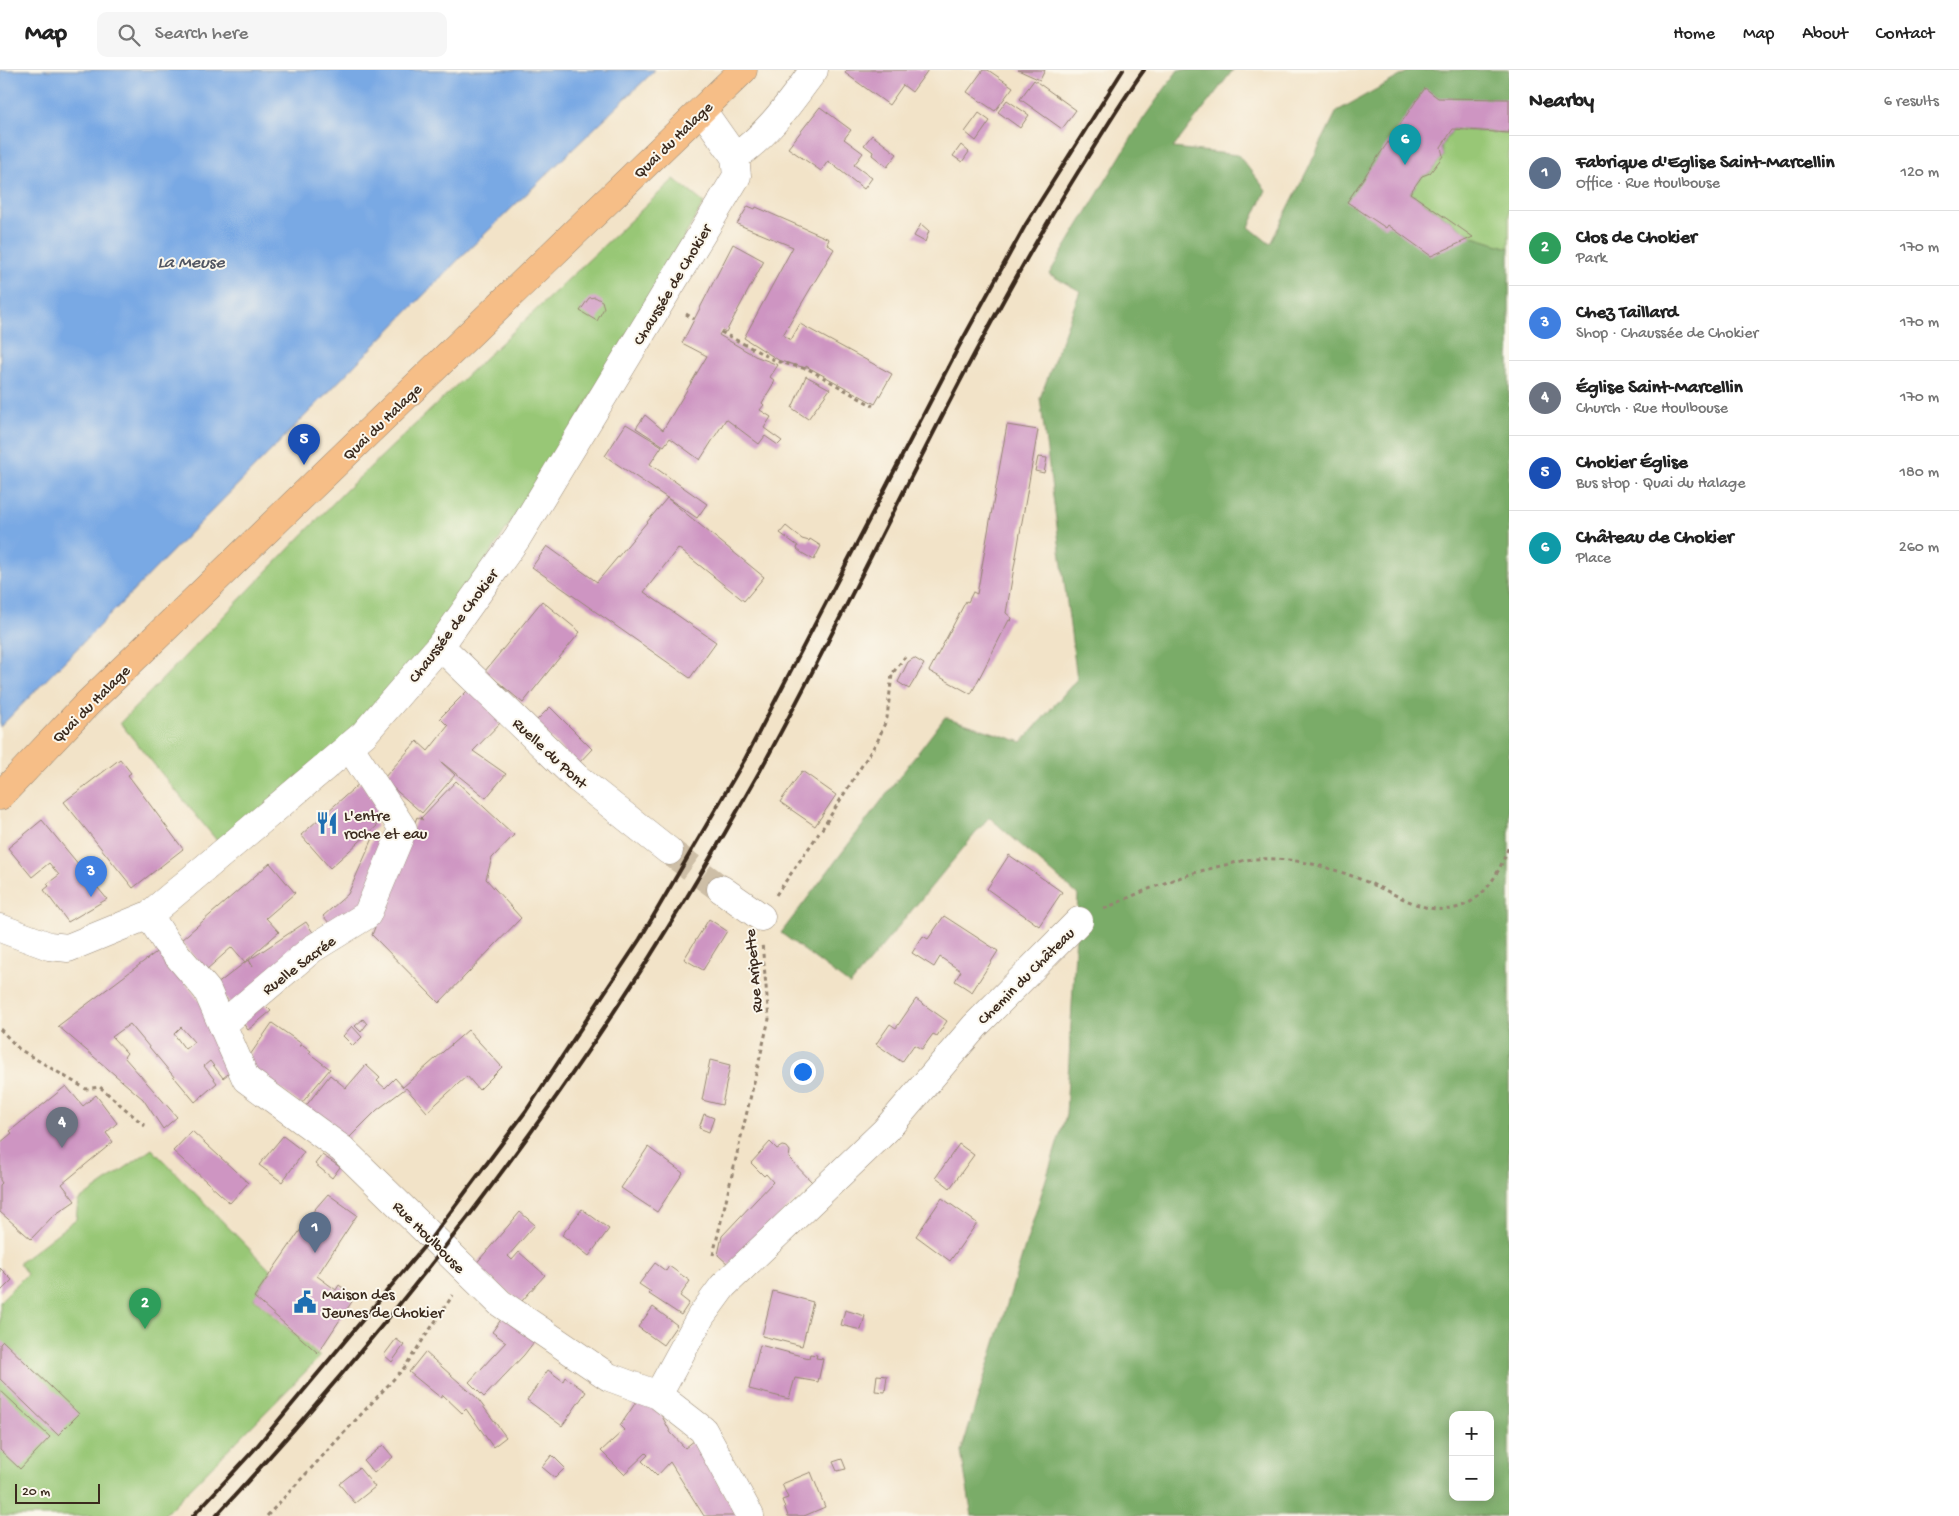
<!DOCTYPE html>
<meta charset="utf-8">
<style>
:root{--surface:#fff;--page:#f6f6f6;--text:#222;--muted:#767676;--line:#e0e0e0;--accent:#1f6fb2}
body{margin:0;font-family:"Gochi Hand",sans-serif;background:var(--page);color:var(--text)}
.controls{position:absolute;right:15px;bottom:15px;display:grid;overflow:hidden;border-radius:10px;box-shadow:0 2px 12px #0003}
.controls button{width:45px;height:45px;display:grid;place-items:center;padding:0;border:0;border-bottom:1px solid var(--line);background:var(--surface);color:var(--text);font:25px sans-serif}
.scale{position:absolute;left:15px;bottom:12px;width:85px;box-sizing:border-box;padding-left:5px;border:2px solid #3b2a1e;border-top:0;font-size:14px;line-height:18px;white-space:nowrap;color:#3b2a1e;-webkit-text-stroke:4px #fbf7ec;paint-order:stroke}
.you{position:absolute;left:802px;top:1001px;width:18px;height:18px;margin:-12px;border:4px solid #fff;border-radius:50%;background:#1a73e8;box-shadow:0 0 0 8px #1a73e833}
.badge{display:grid;place-items:center;width:32px;height:32px;border-radius:50%;background:var(--accent);color:#fff;font-size:16px;font-weight:700}
.pin{position:absolute;translate:-50% -41px;filter:drop-shadow(0 1px 2px #0008)}
.pin::after{content:'';position:absolute;top:26px;width:18px;height:15px;background:inherit;clip-path:polygon(0 0,100% 0,50% 100%)}
.list{margin:0;padding:0;list-style:none}
h2{display:flex;justify-content:space-between;align-items:center;height:65px;margin:0;padding:0 20px;font-size:21px}
h2 small{font-size:16px;font-weight:400;color:var(--muted)}
.list li{display:grid;grid-template-columns:32px 1fr auto;gap:15px;align-items:center;box-sizing:border-box;height:75px;padding:0 20px;border-top:1px solid var(--line)}
.list b{display:block;font-size:19px;white-space:nowrap}
.list p{margin:0;font-size:16px;white-space:nowrap;color:var(--muted)}
.list em{font-size:16px;font-style:normal;color:var(--muted)}
.icon{flex:none;width:28px;height:28px;fill:none;stroke:currentColor;stroke-width:2;stroke-linecap:round;stroke-linejoin:round}
.map{position:relative;flex:none;width:1509px;height:1446px;overflow:hidden}
header{display:flex;align-items:center;gap:30px;box-sizing:border-box;height:70px;padding:0 25px;background:var(--surface);border-bottom:1px solid var(--line)}
header strong{font-size:24px}
nav{display:flex;gap:28px;margin-inline-start:auto;font-size:18px}
.search{width:350px;height:45px;background:var(--page);display:flex;align-items:center;gap:12px;box-sizing:border-box;padding:0 18px;border-radius:10px;color:var(--muted);font-size:19px}
main{display:flex}
aside{flex:1;background:var(--surface)}
.map>svg:first-child{display:block}
.green{fill:#98c776;stroke:#6a784a}
.forest{fill:#7aac67;stroke:#5a6b42;fill-rule:evenodd}
.water{fill:#79a9e4;stroke:#5a6a81}
.building{fill:#ce95c2;fill-rule:evenodd}
.lines{fill:none;stroke-linecap:round;stroke-linejoin:round}
.minor-tunnel{stroke:#cdbea6;stroke-width:28;stroke-dasharray:28 14;stroke-linecap:butt}
.minor-casing{stroke:#968673;stroke-width:29}
.major-casing{stroke:#968673;stroke-width:29}
.path{stroke:#968673;stroke-width:3;stroke-dasharray:4 4;stroke-linecap:butt}
.minor{stroke:#fff;stroke-width:28}
.major{stroke:#f6be87;stroke-width:28}
.rail{stroke:#3b2a1e;stroke-width:4}
.labels{text-anchor:middle;stroke-width:4;stroke-linejoin:round;paint-order:stroke}
.street-label{font-size:16px;fill:#3b2a1e;stroke:#fbf7ec}
.poi-label{font-size:16px;fill:#3b2a1e;stroke:#fbf7ec;text-anchor:start}
.water-label{font-size:18px;font-style:italic;fill:#515663;stroke:#fbf7ec}
</style>
<header>
<strong>Map</strong>
<div class="search"><svg class="icon" aria-label="search" viewBox="0 0 24 24"><circle cx="10" cy="10" r="6"/><path d="M15 15l6 6"/></svg>Search here</div>
<nav><a>Home</a><a>Map</a><a>About</a><a>Contact</a></nav>
</header>
<main>
<div class="map">
<svg width="1509" height="1446" viewBox="0 0 1509 1446">
<rect width="100%" height="100%" fill="#fbf7ec"/>
<filter id="ink" filterUnits="userSpaceOnUse"><feTurbulence type="fractalNoise" baseFrequency=".02" numOctaves="2"/><feDisplacementMap in="SourceGraphic" scale="10" xChannelSelector="R" yChannelSelector="G"/><feConvolveMatrix kernelMatrix="1 2 1 2 8 2 1 2 1" color-interpolation-filters="sRGB"/></filter>
<filter id="wash" filterUnits="userSpaceOnUse"><feTurbulence type="fractalNoise" baseFrequency=".0096" numOctaves="4" result="noise"/><feDisplacementMap in="SourceGraphic" scale="20" xChannelSelector="R" yChannelSelector="G"/><feGaussianBlur stdDeviation="1.12" result="paint"/><feColorMatrix in="noise" values="0 0 0 0 0 0 0 0 0 0 0 0 0 0 0 0 0 1.4 0 .05"/><feComposite in="paint" operator="in"/></filter>
<g filter="url(#wash)">
<rect width="100%" height="100%" fill="#f2e3c8"/>
<path class="green" d="M1453,59L1509,63V178L1473,167L1410,123Z
M674,109L704,133L574,355L436,567L395,624L223,778L120,653L344,422Z
M152,1079L271,1201L254,1228L320,1287L163,1446H0V1231L27,1204L19,1193L76,1149L78,1131Z"/>
<path class="forest" d="M1178,0H1233L1173,78L1238,85L1266,120L1249,157L1270,174L1337,41L1411,0H1509V63L1453,59L1441,77L1443,86L1430,103L1422,106L1410,123L1473,167L1509,178V1446H972L961,1382L1066,1045L1078,825L989,747L850,915L781,863L945,647L1022,672L1077,609L1040,328L1080,221L1049,204L1143,49ZM1453,1345H1490V1427H1453Z"/>
<path class="water" d="M0,0H655L460,188L0,657Z"/>
<g id="blocks">
<path class="building" d="M847,0H928L912,22L903,15L889,35L845,3Z
M983,0H988L1013,17L995,41L967,22Z
M1018,0H1045L1040,10Z
M1034,10L1076,40L1062,59L1020,29Z
M1425,18L1438,28L1509,29V63L1453,59L1441,77L1443,86L1430,103L1422,106L1410,123L1473,167L1431,186L1388,155L1386,158L1347,132Z
M1007,30L1029,45L1020,58L998,42Z
M820,37L851,60L844,69L863,83L854,95L872,108L864,119L828,91L821,101L788,78Z
M979,43L990,51L976,71L965,62Z
M872,65L897,84L887,97L872,85L873,82L864,75Z
M961,75L969,82L962,92L953,86Z
M748,136L755,139L756,137L829,169L827,174L834,179L783,265L791,270L800,254L892,304L875,334L806,296V298L780,291L744,268L793,177L737,154Z
M921,154L929,161L925,172L914,166Z
M733,174L764,191L726,262L722,260L719,265L755,286L778,295L770,307L775,311L762,333L764,335L760,340L771,347L764,358L782,371L778,375L765,366L759,374L726,349L700,390L670,368L664,376L636,358L645,345L663,360L707,286L682,273Z
M595,227L602,231L604,238L597,251L580,241L589,228Z
M806,306L830,319L808,349L792,338Z
M626,354L662,376L650,394L707,434L697,448L605,386Z
M1007,355L1038,360L1008,532L1006,543L1012,548L1011,551L1009,550L971,624L929,601L966,531L968,532L973,522L977,524Z
M1038,387L1047,388L1044,403L1035,401Z
M667,428L764,507L744,531L678,478L644,522L716,572L690,608L532,497L547,476L597,512Z
M786,456L802,469L809,471L810,469L821,476L814,490L802,483L797,479L798,476L780,463Z
M542,531L580,562L523,633L485,601Z
M914,588L924,594L909,619L898,612L908,592Z
M472,616L505,648L473,681L506,704L486,728L440,691L455,705L422,743L383,709L417,671L428,681L448,656L440,648Z
M550,637L592,679L577,695L535,652Z
M120,689L131,703L128,705L183,779L133,818L64,732Z
M802,701L836,725L815,756L780,732Z
M456,711L514,765L492,788L486,809L521,848L439,933L372,865L417,747L423,750L421,748Z
M361,712L382,744L373,752L377,756L330,798L301,765Z
M42,750L107,829L68,852L44,820L49,816L47,814L59,805L49,793L32,807L8,778Z
M374,766L390,772L362,840L337,862L323,846L348,824Z
M1009,785L1062,822L1039,856L987,819Z
M270,793L295,823L266,848L279,862L245,892L232,877L206,900L181,870Z
M944,846L998,881L972,922L955,911L961,901L940,887L934,897L912,883L923,866L928,869Z
M709,849L727,861L703,900L684,889Z
M306,852L318,870L232,936L216,915L248,890L253,897L249,890Z
M159,880L213,948L233,1000L223,1008L210,991L204,996L217,1013L195,1032L130,954L112,967L127,983L124,987L177,1047L163,1059L143,1029L58,956ZM181,957L194,972L185,979L174,964Z
M258,928L271,941L248,960L239,948Z
M916,929L947,951L937,966L933,964L922,979L914,975L902,992L876,974L890,954L896,958Z
M363,949L367,954L361,962L355,956Z
M272,953L302,974L299,976L303,975L311,981L309,983L330,999L301,1034L247,994L246,991Z
M352,956L362,967L353,976L343,966Z
M468,960L502,997L479,1020L467,1006L427,1042L406,1018L377,1040L347,1070L305,1037L330,1005L346,1018L366,995L380,1008L377,1011L385,1018L395,1008L403,1017Z
M710,990L730,995L722,1035L702,1030Z
M66,1016L83,1036L96,1025L117,1053L106,1063L113,1072L62,1114L75,1131L53,1146L31,1169L0,1142V1115L2,1113L0,1110V1073L12,1063L10,1061Z
M704,1044L714,1048L709,1062L699,1058Z
M192,1061L248,1113L230,1133L173,1081Z
M283,1066L304,1082L282,1112L259,1095Z
M770,1072L777,1079L782,1076L787,1077L790,1081L789,1088L813,1113L729,1195L718,1185L722,1166L773,1112L766,1104L764,1106L751,1093Z
M959,1074L974,1085L950,1118L936,1107Z
M648,1077L683,1103L657,1142L621,1118Z
M322,1085L340,1097L332,1108L315,1094Z
M328,1124L357,1145L317,1206L336,1220L339,1215L355,1227L318,1283L254,1227L315,1139Z
M942,1128L977,1153L950,1191L916,1166Z
M582,1139L609,1159L589,1186L562,1165Z
M520,1142L535,1155L508,1186L512,1190L519,1182L545,1205L521,1232L474,1196Z
M655,1193L666,1201L669,1196L690,1211L680,1226L689,1233L681,1245L649,1224L651,1222L639,1214Z
M0,1198L12,1210L0,1222Z
M773,1221L813,1232L802,1276L762,1266Z
M653,1237L677,1255L663,1275L638,1257Z
M845,1240L865,1246L861,1260L841,1255Z
M505,1244L537,1268L524,1285L484,1327L469,1312L506,1272L492,1262Z
M396,1269L404,1275L392,1292L384,1285Z
M3,1271L79,1344L58,1365L0,1309V1274Z
M760,1275L809,1288L810,1284L817,1285L816,1288L823,1289L818,1312L795,1308L789,1329L749,1319Z
M425,1282L477,1328L506,1367L493,1377L466,1339L462,1343L443,1325L441,1328L409,1302Z
M548,1300L563,1311L565,1307L586,1322L562,1356L527,1330Z
M877,1305L887,1306L885,1322L875,1321Z
M0,1320L50,1367L20,1399L0,1380Z
M638,1329L658,1339L671,1363L685,1378L695,1370L737,1446H704L670,1392L657,1406L642,1391L648,1385L646,1383L624,1404L601,1381L624,1360L620,1356Z
M383,1375L393,1387L374,1403L364,1391Z
M552,1385L565,1398L555,1408L542,1397Z
M842,1389L846,1399L837,1401L833,1392Z
M359,1398L375,1417L355,1433L339,1414Z
M811,1402L825,1437L804,1446H788L782,1430L788,1428L782,1414Z"/>
</g>
</g>
<g filter="url(#ink)">
<use href="#blocks" fill-opacity="0" stroke="#968673" stroke-width="1"/>
<g class="lines">
<path class="minor-tunnel" d="M669,781L721,819"/>
<defs>
<path id="minor" d="M735,87C769,64 790,32 814,0
M440,576L577,708L669,781
M721,819L761,847
M149,845L166,872L207,920L246,1009L342,1079L500,1233L609,1307L658,1325L703,1360L750,1446
M0,858L49,876L68,878L149,845L364,664L440,576L517,468L737,106L735,87L702,40
M223,954L312,879L367,845L403,759L349,676
M658,1325L701,1246L723,1216L885,1061L975,956L1079,851"/>
<path id="major" d="M0,726L87,634L743,0"/>
</defs>
<use href="#minor" class="minor-casing"/>
<use href="#major" class="major-casing"/>
<path class="path" d="M686,244L694,249
M721,262L776,291L810,300L873,336
M776,825L822,759L878,670L887,648L892,604L905,587
M1104,839C1144,820 1183,804 1225,795C1235,793 1246,789 1255,789C1293,787 1328,796 1362,810C1383,818 1404,831 1425,837C1472,849 1496,814 1509,775
M0,959L19,979L86,1019L100,1017L145,1056
M713,1185L769,949L762,873
M267,1446L404,1298L453,1225"/>
<use href="#minor" class="minor"/>
<use href="#major" class="major"/>
<path class="rail" d="M193,1446L253,1381L432,1167L526,1041L640,869L745,689L958,278L1026,154L1123,0
M216,1446C426,1219 612,970 761,699C869,501 959,294 1078,102C1100,68 1120,33 1144,0"/>
</g>
</g>
<defs>
<symbol id="restaurant-bare" viewBox="-9 -9 18 18"><path d="M-5-6h1v4h1v-4h1v4h1v-4h1v5L-1.5 .5V6h-2V.5L-5-1ZM5-6V6H3V1.5H1.5Q1.5-4 5-6Z" fill="#1f6fb2" stroke="#fbf7ec" stroke-width="2.5" paint-order="stroke"/></symbol>
<symbol id="civic-bare" viewBox="-9 -9 18 18"><path d="M-.6-6.5H3V-4.5H.6V-3L4-1V1h2V6H-6V1h2V-1L-.6-3ZM-1.2 2.5V6h2.4V2.5Z" fill="#1f6fb2" stroke="#fbf7ec" stroke-width="2.5" paint-order="stroke"/></symbol>
</defs>
<g fill-rule="evenodd">
<use href="#restaurant-bare" x="311" y="737" width="32" height="32"/>
<use href="#civic-bare" x="289" y="1216" width="32" height="32"/>
</g>
<g class="labels">
<g class="street-label">
<text transform="translate(672 69) rotate(-44)" y="6">Quai du Halage</text>
<text transform="translate(671 214) rotate(-59)" y="6">Chaussée de Chokier</text>
<text transform="translate(381 351) rotate(-44)" y="6">Quai du Halage</text>
<text transform="translate(452 555) rotate(-53)" y="6">Chaussée de Chokier</text>
<text transform="translate(90 633) rotate(-45)" y="6">Quai du Halage</text>
<text transform="translate(551 682) rotate(43)" y="6">Ruelle du Pont</text>
<text transform="translate(298 894) rotate(-37)" y="6">Ruelle Sacrée</text>
<text transform="translate(752 901) rotate(-95)" y="6">Rue Aripette</text>
<text transform="translate(1025 905) rotate(-45)" y="6">Chemin du Château</text>
<text transform="translate(430 1166) rotate(45)" y="6">Rue Houlbouse</text>
</g>
<g class="poi-label">
<text x="344" y="750">L'entre<tspan x="344" dy="18">roche et eau</tspan></text>
<text x="322" y="1229">Maison des<tspan x="322" dy="18">Jeunes de Chokier</tspan></text>
</g>
<g class="water-label">
<text x="191" y="197">La Meuse</text>
</g>
</g>
</svg>
<div class="controls">
<button>+</button>
<button>−</button>
</div>
<div class="scale">20 m</div>
<div class="you"></div>
<div class="pin badge" style="left:315px;top:1183px;background:#5c6f8a">1</div>
<div class="pin badge" style="left:145px;top:1259px;background:#2e9e5b">2</div>
<div class="pin badge" style="left:91px;top:827px;background:#3f7fe0">3</div>
<div class="pin badge" style="left:62px;top:1078px;background:#6b7280">4</div>
<div class="pin badge" style="left:304px;top:395px;background:#1a4fb4">5</div>
<div class="pin badge" style="left:1405px;top:95px;background:#0f9aa8">6</div>
</div>
<aside>
<h2>Nearby<small>6 results</small></h2>
<ul class="list">
<li><span class="badge" style="background:#5c6f8a">1</span><div><b>Fabrique d'Eglise Saint-Marcellin</b><p>Office · Rue Houlbouse</p></div><em>120 m</em></li>
<li><span class="badge" style="background:#2e9e5b">2</span><div><b>Clos de Chokier</b><p>Park</p></div><em>170 m</em></li>
<li><span class="badge" style="background:#3f7fe0">3</span><div><b>Chez Taillard</b><p>Shop · Chaussée de Chokier</p></div><em>170 m</em></li>
<li><span class="badge" style="background:#6b7280">4</span><div><b>Église Saint-Marcellin</b><p>Church · Rue Houlbouse</p></div><em>170 m</em></li>
<li><span class="badge" style="background:#1a4fb4">5</span><div><b>Chokier Église</b><p>Bus stop · Quai du Halage</p></div><em>180 m</em></li>
<li><span class="badge" style="background:#0f9aa8">6</span><div><b>Château de Chokier</b><p>Place</p></div><em>260 m</em></li>
</ul>
</aside>
</main>
